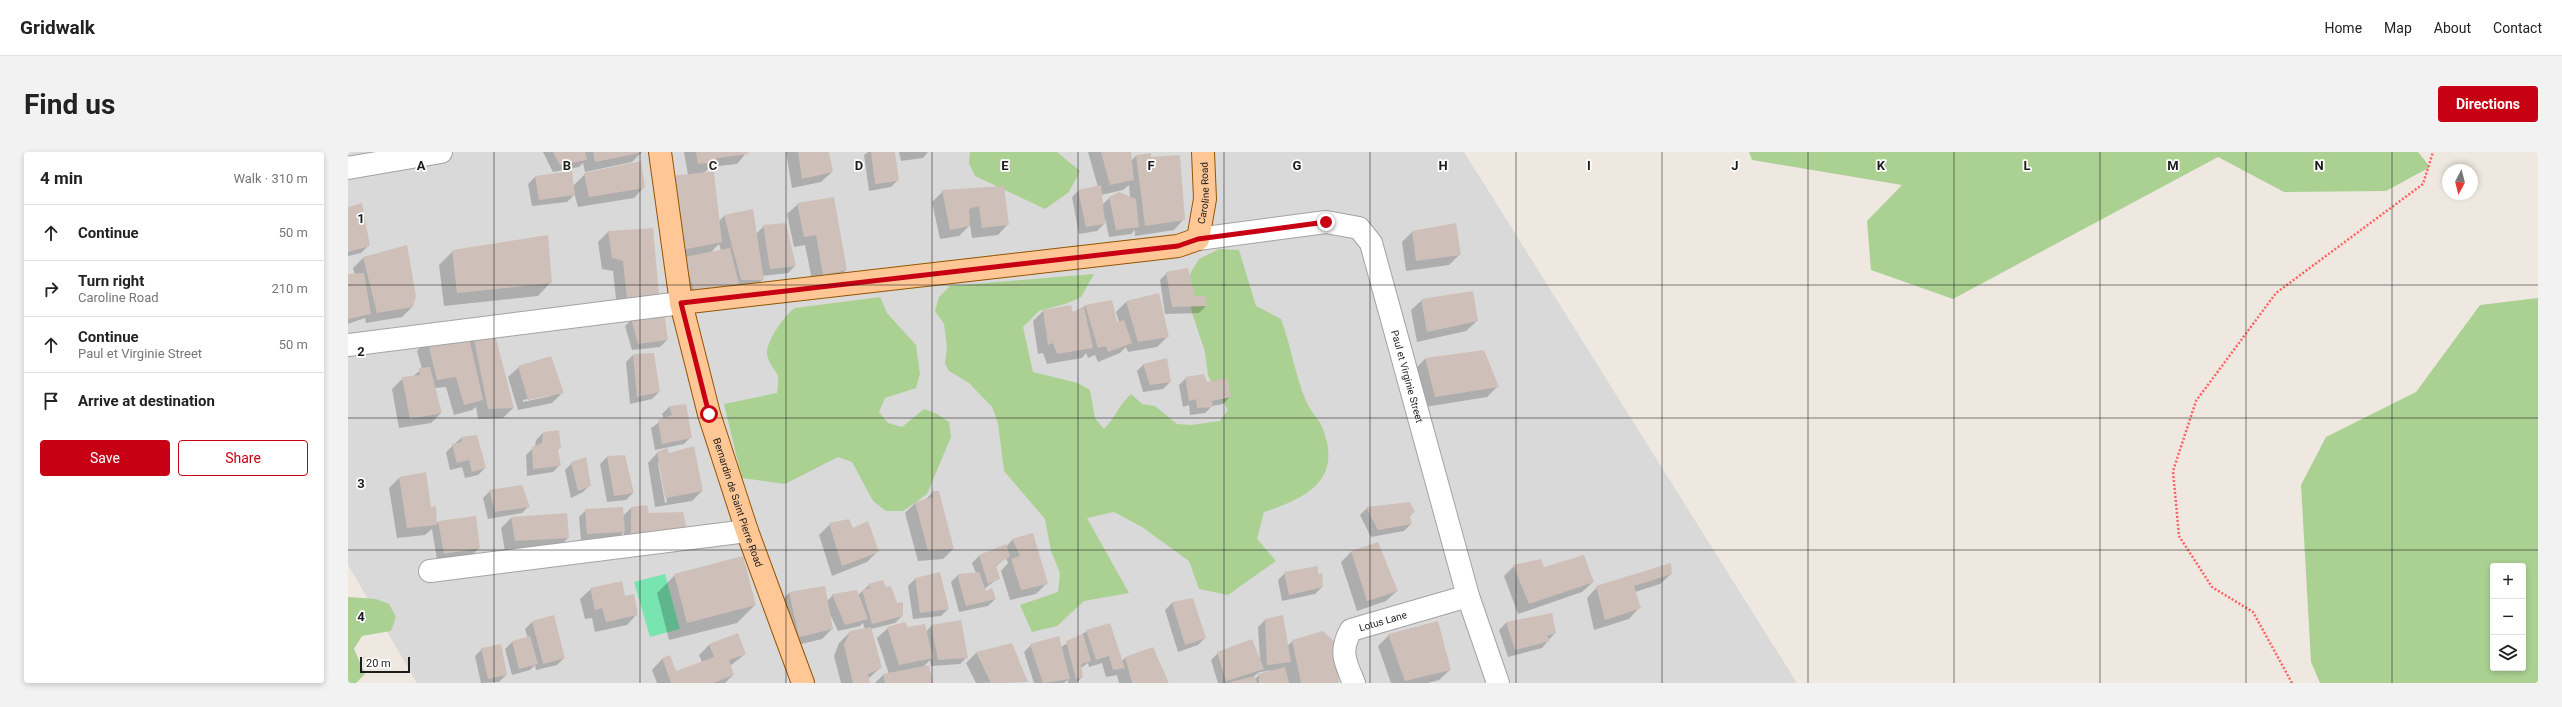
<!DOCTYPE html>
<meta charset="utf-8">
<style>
:root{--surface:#fff;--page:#f2f2f2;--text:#222;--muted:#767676;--line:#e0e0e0;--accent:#c80014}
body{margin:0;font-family:Roboto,sans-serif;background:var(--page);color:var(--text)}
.controls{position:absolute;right:12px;bottom:12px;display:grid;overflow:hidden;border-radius:4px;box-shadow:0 2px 6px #0003}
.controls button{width:36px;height:36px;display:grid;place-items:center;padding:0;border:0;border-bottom:1px solid var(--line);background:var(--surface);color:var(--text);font:20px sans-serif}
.compass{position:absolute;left:2094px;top:12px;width:36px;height:36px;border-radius:50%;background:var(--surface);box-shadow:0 2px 6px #0003;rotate:187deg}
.scale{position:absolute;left:12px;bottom:10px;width:50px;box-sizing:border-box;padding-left:4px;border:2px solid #1c1c1c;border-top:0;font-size:11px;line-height:14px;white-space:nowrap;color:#1c1c1c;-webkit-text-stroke:3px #fff;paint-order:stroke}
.stop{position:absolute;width:12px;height:12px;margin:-9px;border:3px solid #c80014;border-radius:50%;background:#fff}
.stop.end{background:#c80014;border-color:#fff;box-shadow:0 1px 4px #0008}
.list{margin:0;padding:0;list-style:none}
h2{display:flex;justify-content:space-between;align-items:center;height:52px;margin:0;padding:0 16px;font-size:17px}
h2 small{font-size:13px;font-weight:400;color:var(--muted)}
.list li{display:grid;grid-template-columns:26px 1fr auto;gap:12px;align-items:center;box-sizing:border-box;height:56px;padding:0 16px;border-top:1px solid var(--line)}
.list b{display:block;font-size:15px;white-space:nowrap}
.list p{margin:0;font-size:13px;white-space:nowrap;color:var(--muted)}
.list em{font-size:13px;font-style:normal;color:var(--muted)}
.actions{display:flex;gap:8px;padding:12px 16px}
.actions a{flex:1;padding:9px 0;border:1px solid var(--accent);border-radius:4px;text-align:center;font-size:14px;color:var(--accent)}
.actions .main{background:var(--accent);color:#fff}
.icon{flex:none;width:22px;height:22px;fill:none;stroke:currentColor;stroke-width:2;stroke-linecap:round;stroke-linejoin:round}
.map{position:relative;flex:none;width:2190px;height:531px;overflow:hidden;border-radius:4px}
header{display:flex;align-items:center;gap:24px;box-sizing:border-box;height:56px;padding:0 20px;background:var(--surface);border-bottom:1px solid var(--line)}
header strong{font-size:19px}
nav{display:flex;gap:22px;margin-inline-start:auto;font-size:14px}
.intro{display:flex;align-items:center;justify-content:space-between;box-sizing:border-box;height:96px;padding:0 24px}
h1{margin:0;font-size:28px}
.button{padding:10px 18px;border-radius:4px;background:var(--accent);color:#fff;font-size:14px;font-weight:700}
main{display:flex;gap:24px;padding:0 24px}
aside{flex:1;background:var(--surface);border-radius:4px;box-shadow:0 2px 6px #0003}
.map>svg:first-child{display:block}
.residential{fill:#dad9d9}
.forest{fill:#aad192;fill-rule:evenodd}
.pitch{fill:#78e4af}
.shadow{fill:#0003;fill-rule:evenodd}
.building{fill:#cec0b9}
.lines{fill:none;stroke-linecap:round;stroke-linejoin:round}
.minor-casing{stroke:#a3a3a3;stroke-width:24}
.major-casing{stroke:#945400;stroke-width:24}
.path{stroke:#ff6161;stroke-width:2.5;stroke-dasharray:2 2;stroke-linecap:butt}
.minor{stroke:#fff;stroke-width:22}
.major{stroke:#ffc795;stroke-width:22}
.route{stroke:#c80014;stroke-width:5}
.grid{fill:none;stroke:#1c1c1c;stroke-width:1;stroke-opacity:0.55}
.labels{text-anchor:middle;stroke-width:3.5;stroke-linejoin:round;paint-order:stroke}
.street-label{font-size:10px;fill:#1c1c1c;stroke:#fff}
.grid-label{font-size:13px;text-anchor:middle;font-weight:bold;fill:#1c1c1c;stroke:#fff;stroke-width:3.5;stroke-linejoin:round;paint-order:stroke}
</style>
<header>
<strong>Gridwalk</strong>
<nav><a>Home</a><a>Map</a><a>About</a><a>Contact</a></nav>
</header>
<div class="intro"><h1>Find us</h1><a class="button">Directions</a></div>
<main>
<aside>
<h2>4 min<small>Walk · 310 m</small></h2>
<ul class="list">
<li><svg class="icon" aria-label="ahead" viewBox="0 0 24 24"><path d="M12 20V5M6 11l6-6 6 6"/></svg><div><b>Continue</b></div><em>50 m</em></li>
<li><svg class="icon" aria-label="right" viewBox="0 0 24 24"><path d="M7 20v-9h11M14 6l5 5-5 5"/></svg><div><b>Turn right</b><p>Caroline Road</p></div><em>210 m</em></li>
<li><svg class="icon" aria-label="ahead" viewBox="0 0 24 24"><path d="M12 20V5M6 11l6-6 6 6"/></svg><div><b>Continue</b><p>Paul et Virginie Street</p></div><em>50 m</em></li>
<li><svg class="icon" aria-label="arrive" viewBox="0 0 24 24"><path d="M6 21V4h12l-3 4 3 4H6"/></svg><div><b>Arrive at destination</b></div></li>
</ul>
<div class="actions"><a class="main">Save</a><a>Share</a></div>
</aside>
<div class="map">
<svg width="2190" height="531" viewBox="0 0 2190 531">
<rect width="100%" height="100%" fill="#eee8e0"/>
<path class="residential" d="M0,0H1116L1449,531H69L0,413Z"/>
<path class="forest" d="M622,0H709L732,19L721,40L697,57L627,24L621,11Z
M1401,0H2070L2082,15L2038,39L1936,40L1870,5L1605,147L1523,118L1519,69L1554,33L1404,8Z
M871,97L891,98L908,154L933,167C943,194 947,223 958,249C962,259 970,266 974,275C996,328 958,346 916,360L909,387L928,409L880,443L851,437L841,409L794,375L766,360L739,366L781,441L736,449L709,474L684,480L672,453L710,440L712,421L703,399L697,367L656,319L650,271L644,255L621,231L601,219L597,212L599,195L596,172L587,159L591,145L602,134L746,122L733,145L720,151L691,159L675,175L685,220L730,231L742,238L747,266L756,277C767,266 771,253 783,242L794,252L807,254L829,272L843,273L872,269L880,258L860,224L857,200L844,161L840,136L843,120L851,107Z
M532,145L539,161L568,193L572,222L568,236L537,246L531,260L540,271L554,275L576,257L589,262L601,270L603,285L579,342L555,359H538L525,349L504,310L490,305L437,332L394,326L376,252L429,241C433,215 427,225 420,206C414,194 437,162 447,156Z
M2190,146V531H1972L1963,510L1953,333L1978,285L2068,240L2132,153ZM2145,414H2175V516H2145Z
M0,445L28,447L41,452L48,465L43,479L14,484L6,497L17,522L8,531H0Z"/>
<path class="pitch" d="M317,422L332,477L302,485L286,430Z"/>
<path class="shadow" d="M195,0H294L284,10L237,20L235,11L231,15L205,20Z
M336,0H399L389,12L362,15L356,21L371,69L377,63L408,82L416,74L447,114L440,121L414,124L415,127L404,138L336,152L324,107L340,23ZM371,92L373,99L362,101Z
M438,0H480L484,20L473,30L444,36Z
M520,0H546L550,28L543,35L521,39L516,3Z
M551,0H580L575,6L553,9Z
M740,0H782L783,9L788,4L802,6L836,67L826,78L787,84V78L783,82L761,85L757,66L756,72L749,79L731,82L724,45L731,38L750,35ZM781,33L782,46H761L754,53L753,43L775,38Z
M223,20L225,34L237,22L296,35L286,46L230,55L225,37L226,43L219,50L184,54L180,32L187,25Z
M655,35L660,72L650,83L624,86L622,73L611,84L592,87L584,50L595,39Z
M450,52L498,118L488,129L465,133L457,93L446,95L439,62Z
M0,56L20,94L13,101L0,104Z
M304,77L310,143L269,156L265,119L254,117L250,90L260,80Z
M1064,80L1112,102L1101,113L1058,119L1054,90Z
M105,99L203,130L190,144L96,154L91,113Z
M15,106L64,155L54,165L18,171L17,166L0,172V123H7L5,116Z
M819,121L846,145L858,154L851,161L817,162L812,128Z
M1074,148L1129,169L1118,179L1069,190L1063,158Z
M763,149L768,171L771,170L768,160L778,150L820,184L809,195L780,200L778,195L772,201L750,210L747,203L740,206L738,201L734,206L699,212L695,201L690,202L685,169L695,159L722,154L724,161L737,154Z
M284,167L319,188L312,195L284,198L277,174Z
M125,183L165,256L155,266L130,267L128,255L124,258L106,263L98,235L87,236L93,261L83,271L51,276L44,237L55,226L64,225L74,217L69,199L79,188Z
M285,203L311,240L304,247L282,252L278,210Z
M1077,207L1149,235L1139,245L1077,255L1067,217Z
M796,212L822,230L815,237L795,240L789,219Z
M171,215L214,241L204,251L170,258L160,225ZM203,242V244L175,250V248Z
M838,226L859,231L882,245L875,252L864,254L857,261L842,263L841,253L835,255L831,233Z
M337,253L343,285L336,292L307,298L303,276L316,267L314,262L321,255Z
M195,281L212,296L209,298L212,313L205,320L179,324L178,303L187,294L188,288Z
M113,286L137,316L130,323L117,326L114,315L102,318L98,300Z
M310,300L354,339L344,349L307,355L300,311ZM310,311H312L319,350L317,351Z
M276,304L285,341L278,348L259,350L252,312L259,305Z
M224,311L242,333L235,340L223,346L217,318Z
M51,326L82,356L88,372L90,370L131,396L124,403L89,408L84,377L77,383L49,386L41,336Z
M142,339L181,354L174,361L140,367L135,346Z
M585,340L605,397L595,407L570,409L557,361L567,351L576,349Z
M1061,352L1066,360L1061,365L1063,372L1056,379L1023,385L1012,363L1019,356Z
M283,356L338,377L276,388V380L269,387L233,388L231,365L238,358L275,364Z
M163,366L220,386L210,396L157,399L153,376Z
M482,372L529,400L519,410L484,424L471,383Z
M665,387L698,432L688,442L662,448L653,419L660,411L658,406L647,415L651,426L636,437L647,447L640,454L611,460L603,430L610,423L628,421L624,411L631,404L658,395Z
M1029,391L1049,439L1038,449L1009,459L993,410L1003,400Z
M1166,414L1195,417L1245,430L1234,440L1170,462L1156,424Z
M591,421L600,457L593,464L565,467L560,434L567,427Z
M937,421L969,423L974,435L967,442L934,449L930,428Z
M1323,422L1312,432L1287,440L1291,456L1281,467L1246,478L1239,446L1249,435Z
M327,423L407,453L389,471L321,488L309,441Z
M521,433L554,464L547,471L523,477L532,516L520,527L521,531H493L486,504L491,491L502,480L517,477L515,471L512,474L490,479L481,460L484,477L474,487L441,495L431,451L441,441L479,449L485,443H510Z
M243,437L289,462L279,473L247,480L244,466L237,467L232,447Z
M844,447L857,486L850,493L830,500L817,458L824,451Z
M1204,462L1207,481L1194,496L1160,505L1151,478L1158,471Z
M934,464L939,494L945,489L990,531H914L913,526H911L912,531H870L863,508L870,501L912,508L910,475L917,468ZM925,518L911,523L907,527L906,524L912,520Z
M184,470L216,506L209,513L188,518L187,513L182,518L164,523L157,497L164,490L180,486L177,477Z
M583,474L619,505L612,512L583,514L582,508L575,515L584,531H527L535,523L541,522L529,486L540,476L578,480Z
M739,479L774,509L777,506L820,531H771L769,523L758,525L754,511L741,515L740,511L733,516L734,525L728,531H720V528L716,531H686L676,500L683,493L713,495Z
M390,483L397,502L382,514L385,523L377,531H309L304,518L314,507L321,505L328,520L354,510L351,503L361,493Z
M1041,483L1102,518L1091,528L1080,531H1043L1030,494Z
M664,493L679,530L628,531L618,511L628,501Z
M134,497L158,523L151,530L133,531L127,504Z"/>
<path class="building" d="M205,0H237L239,8L212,13Z
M245,0H292V1L247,10Z
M348,0H400L401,2L369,6L368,10L350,12Z
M450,0H481L485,20L454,27Z
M523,0H547L551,29L527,32Z
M753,0H783L786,28L762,33Z
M803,1V5L832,3L837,68L797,74L788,3Z
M293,9L297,36L241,45L236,21Z
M224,19L227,43L191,48L187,24Z
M369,19L366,21L374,90L334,98L323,24Z
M753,33L757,72L738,75L730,38Z
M656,34L661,73L634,76L631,54L621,57L622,74L602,78L594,38Z
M771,40L788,47L791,75L768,78L761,45Z
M486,45L499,118L475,123L468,83L456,85L449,51Z
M14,51L22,94L0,100V55Z
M405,57L416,128H393L376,63Z
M438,71L448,114L422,117L415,73Z
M1108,71L1113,103L1068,109L1064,79Z
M305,76L311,143L279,146L275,109L264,106L260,79Z
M200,83L204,131L109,141L104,98Z
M59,93L68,144L65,155L29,161L15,105Z
M382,96L391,132L347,142L336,105Z
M840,116L847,144H857L859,154L824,155L818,120Z
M16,121L23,162L0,167V122Z
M1125,139L1130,169L1079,180L1073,147Z
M811,141L821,185L790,190L778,149Z
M764,148L769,170L776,168L784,191L760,200L758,194L750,196L737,153Z
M723,153L725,160L736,155L745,196L709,202L705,191L700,193L695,158Z
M316,161L320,188L290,192L283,166Z
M146,179L166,256L140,257L125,182Z
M120,181L135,248L116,253L108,225L89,228L79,187Z
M1136,198L1151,235L1087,245L1077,206Z
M306,201L312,240L289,245L285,202Z
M203,204L216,241L180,248L170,214Z
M819,206L823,230L802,233L795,212Z
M82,215L94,261L62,267L54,225L72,223L71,216Z
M856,222L859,230L879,226L883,245L864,249L865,255L849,256L848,247L841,249L837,225Z
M338,252L344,286L314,292L310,268L324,263L321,254Z
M211,278L213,296L210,297L213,314L185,317L184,295L194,291L195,280Z
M129,283L138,316L124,320L121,308L109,311L104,292L114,290L113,285Z
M346,294L355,339L317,346L309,300L319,296L321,301Z
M277,303L286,341L266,344L259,304Z
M238,305L243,334L230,339L223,310Z
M78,320L83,355L88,354L89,373L59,376L51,325Z
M174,333L182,355L147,360L141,338Z
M584,339H591L606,397L580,399L567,350L585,345Z
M1062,350L1067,360L1062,363L1064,372L1030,378L1018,355Z
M299,353L301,361L335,360L339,378L283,382V355Z
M275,355L277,380L239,382L237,357Z
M219,361L221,386L167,389L163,365Z
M128,364L132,396L96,402L90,369Z
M501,367L505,376L520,369L531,400L494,414L481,371Z
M685,381L700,432L673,438L663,407L672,404L664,387Z
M1030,390L1050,439L1019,449L1003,399Z
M658,392L662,404L648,413L652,427L640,432L631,403Z
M1236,403L1246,430L1181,452L1165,413L1193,407L1196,415Z
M395,404L408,453L339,471L326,422Z
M1323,411L1324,422L1286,434L1293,456L1257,468L1248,434Z
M970,414V422L974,421L975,435L941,443L936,420Z
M592,420L601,457L572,461L567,426Z
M631,420L638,439L644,436L648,447L618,454L609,422Z
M535,428L538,435L543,434L549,451L555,450V464L524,472L514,438L522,436L520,432Z
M274,429L277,444L286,442L290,463L258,470L254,456L247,458L242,436Z
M477,434L485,477L451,485L441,440Z
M509,438L520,467L497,473L484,442Z
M845,446L858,486L837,493L824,450Z
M1204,461L1208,481L1199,484L1202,489L1167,498L1158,470Z
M206,463L217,506L195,512L184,469Z
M935,463L943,510L919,513L917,467Z
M613,468L620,506L590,508L583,473Z
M1090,469L1103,518L1057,529L1040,482Z
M557,470L560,475L577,472L585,506L551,513L539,475Z
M762,471L777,516L765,518L761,504L748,508L738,478Z
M523,475L534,516L520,522L522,531H505L496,493L502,479Z
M975,479L986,489L991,531H953L944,488Z
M390,481L398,502L381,508L386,523L365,531H323L314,506L322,503L328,519L366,505L361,492Z
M735,482L743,509L733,512L735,525L728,527L718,489Z
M182,484L190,512L171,517L164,489Z
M711,484L722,527L695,531L682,492Z
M904,487L916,517L878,529L869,500Z
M664,491L680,530L643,531L628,500Z
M153,492L159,523L140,527L133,496Z
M805,495L821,531H784L777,505Z
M581,513L585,531H537L535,522Z
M937,515L941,531H913L910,522Z
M907,524L909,531H883V530Z"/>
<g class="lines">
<defs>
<g id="minor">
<path d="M0,16L93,0"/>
<path id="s1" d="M850,87L978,70L1011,76L1023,91L1120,444L1150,531"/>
<path d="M0,193L333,151"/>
<path d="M82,419L399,379"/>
<path id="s2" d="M1006,531C997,510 991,499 1003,478L1120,444"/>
</g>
<g id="major">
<path id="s3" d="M312,0L333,151L361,262L399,379L455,531"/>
<path id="s4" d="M333,151L830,94L850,87L857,47L855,0"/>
</g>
</defs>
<use href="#minor" class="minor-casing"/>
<use href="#major" class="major-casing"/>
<path class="path" d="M1944,531L1905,460L1864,435L1831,384L1825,319L1848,249L1928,141L2075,32L2085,0"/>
<use href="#minor" class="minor"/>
<use href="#major" class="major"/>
</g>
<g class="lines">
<path class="route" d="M361,262L333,151L830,94L850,87L978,70"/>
</g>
<path class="grid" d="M146,0V531M292,0V531M438,0V531M584,0V531M730,0V531M876,0V531M1022,0V531M1168,0V531M1314,0V531M1460,0V531M1606,0V531M1752,0V531M1898,0V531M2044,0V531M0,133H2190M0,266H2190M0,398H2190"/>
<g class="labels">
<g class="street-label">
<text dy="4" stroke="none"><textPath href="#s4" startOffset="568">Caroline Road</textPath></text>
<text dy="4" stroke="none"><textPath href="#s1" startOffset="320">Paul et Virginie Street</textPath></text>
<text dy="4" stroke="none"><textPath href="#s3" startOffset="360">Bernardin de Saint Pierre Road</textPath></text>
<text dy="4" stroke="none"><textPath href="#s2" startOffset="89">Lotus Lane</textPath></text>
</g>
</g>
<g class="grid-label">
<text x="73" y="18">A</text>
<text x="219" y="18">B</text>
<text x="365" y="18">C</text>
<text x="511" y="18">D</text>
<text x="657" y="18">E</text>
<text x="803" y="18">F</text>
<text x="949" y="18">G</text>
<text x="1095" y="18">H</text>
<text x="1241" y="18">I</text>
<text x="1387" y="18">J</text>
<text x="1533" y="18">K</text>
<text x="1679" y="18">L</text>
<text x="1825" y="18">M</text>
<text x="1971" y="18">N</text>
<text x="13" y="71">1</text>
<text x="13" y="204">2</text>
<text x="13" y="336">3</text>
<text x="13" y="469">4</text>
</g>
</svg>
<div class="controls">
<button>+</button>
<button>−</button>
<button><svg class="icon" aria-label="layers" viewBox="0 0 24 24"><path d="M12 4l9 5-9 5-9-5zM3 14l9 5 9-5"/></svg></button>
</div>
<svg class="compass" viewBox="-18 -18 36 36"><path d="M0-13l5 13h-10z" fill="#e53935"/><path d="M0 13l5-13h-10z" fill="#767676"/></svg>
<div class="scale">20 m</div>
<div class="stop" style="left:361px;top:262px"></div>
<div class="stop end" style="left:978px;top:70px"></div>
</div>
</main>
